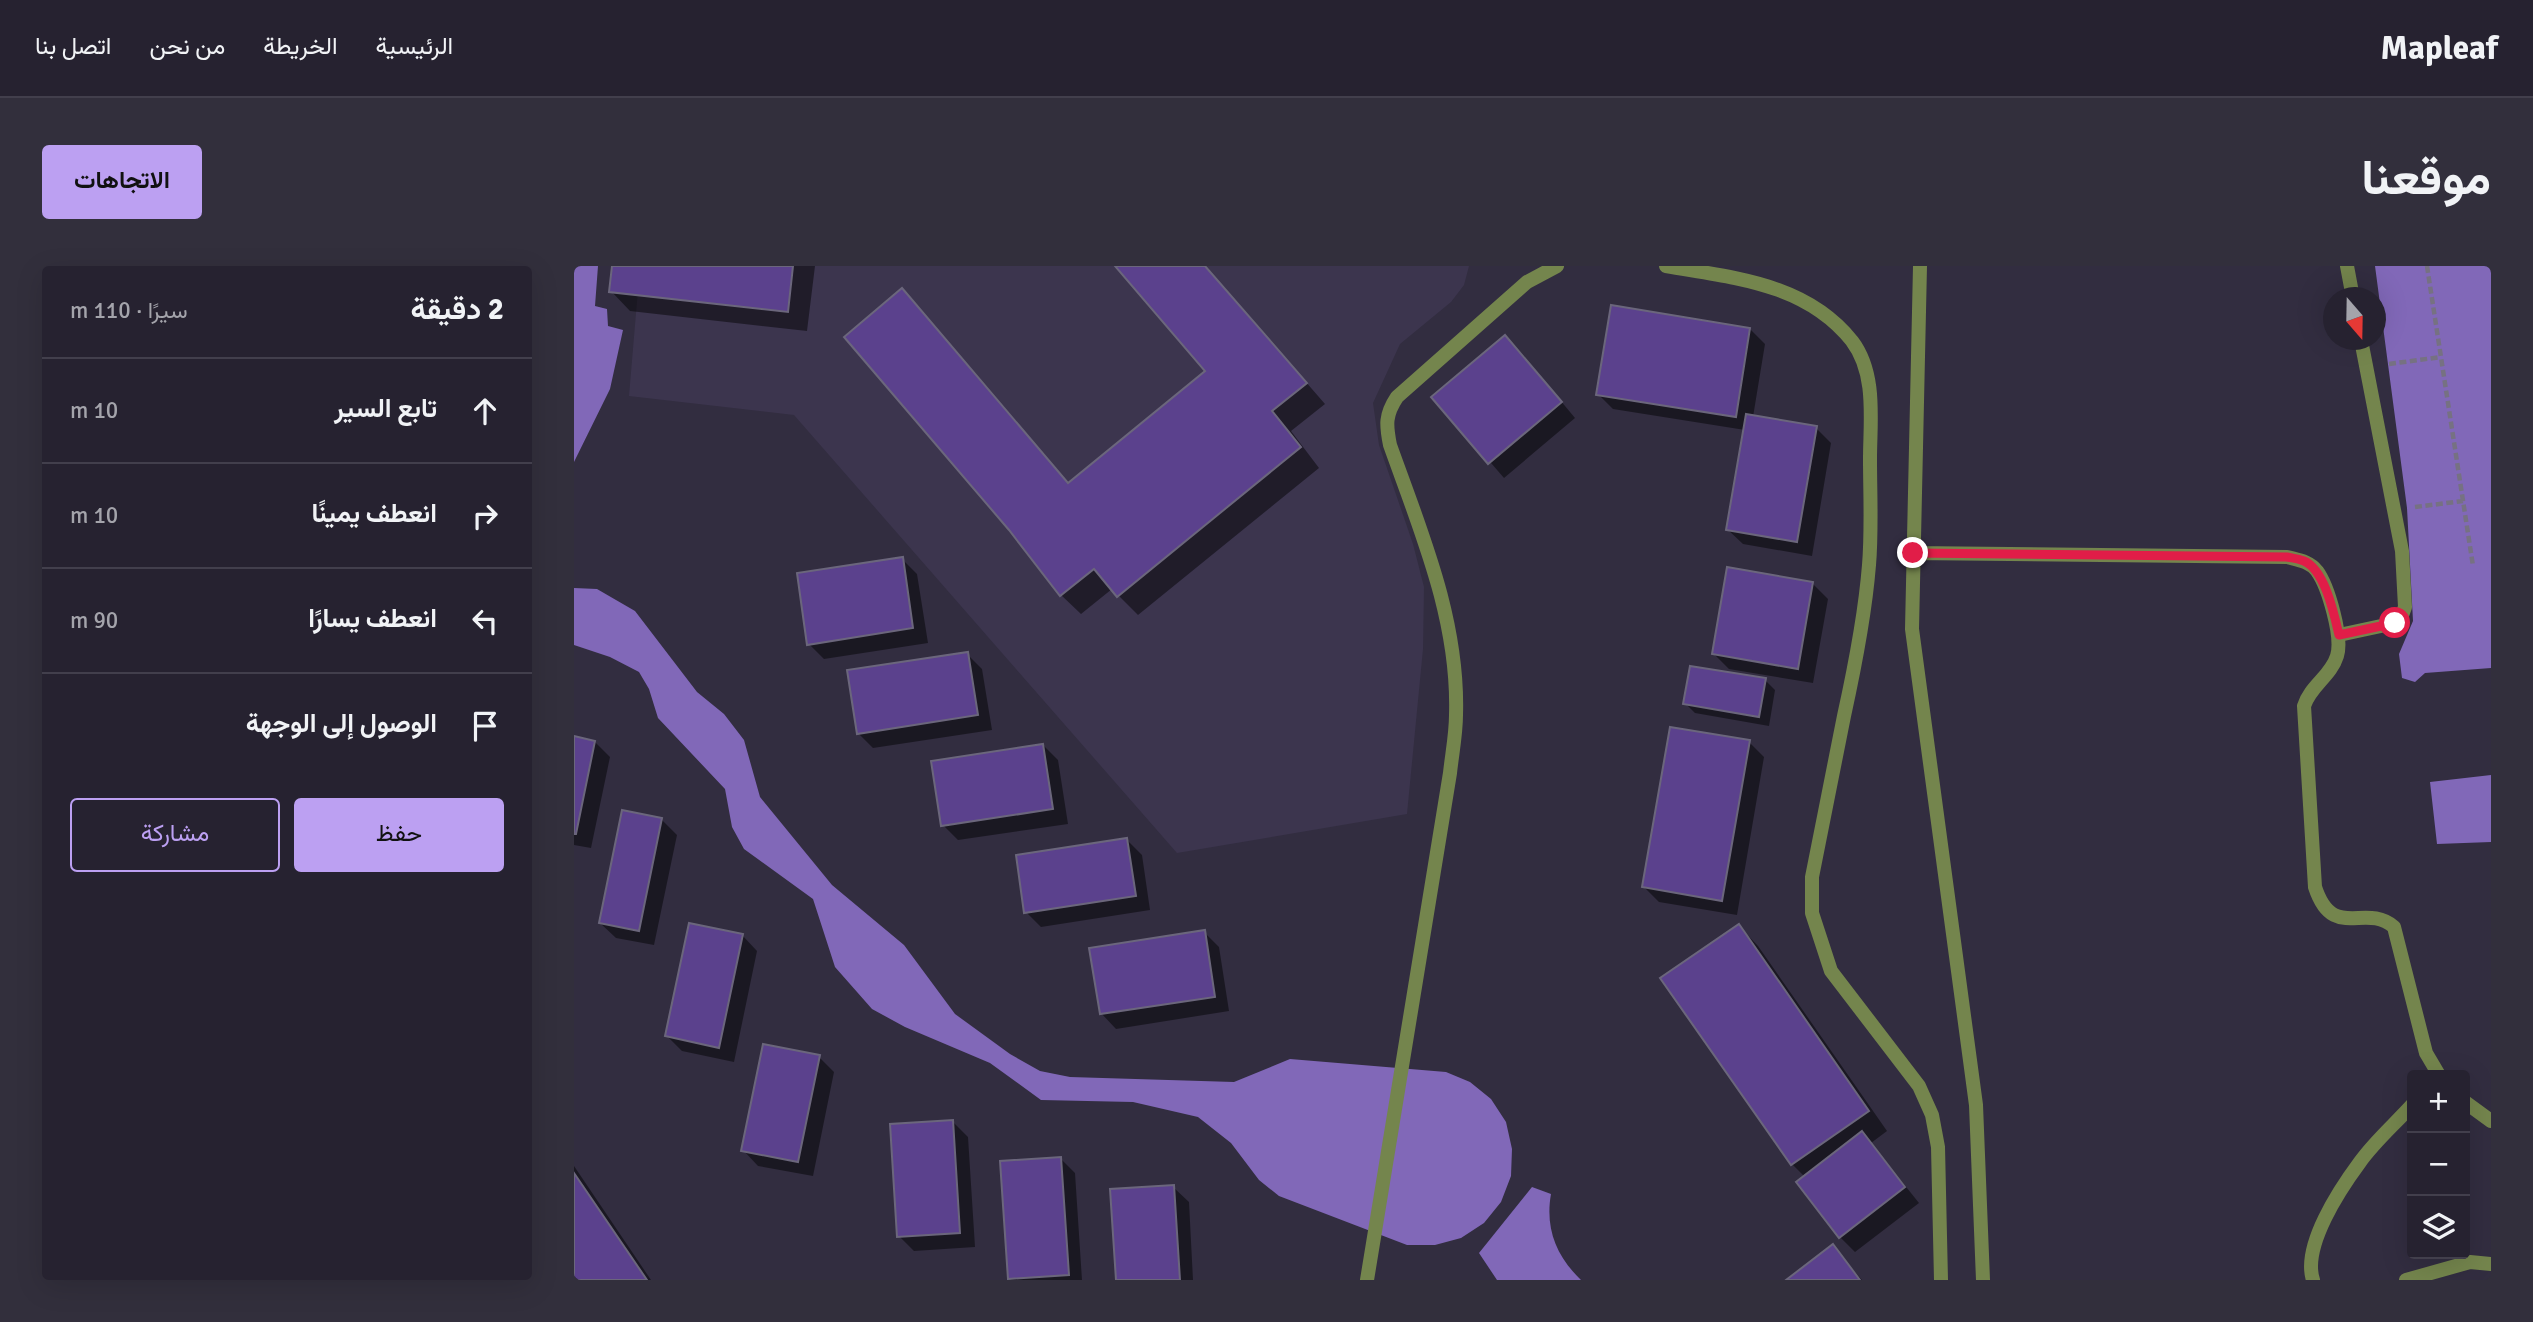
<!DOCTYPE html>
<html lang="ar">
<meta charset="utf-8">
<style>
:root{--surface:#262230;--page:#322f3c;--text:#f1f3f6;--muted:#a4a4ab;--line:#423f4c;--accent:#bca0f2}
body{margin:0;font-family:Signika,Vazirmatn,sans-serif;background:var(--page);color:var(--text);direction:rtl}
.controls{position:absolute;right:21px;bottom:21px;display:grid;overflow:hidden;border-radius:7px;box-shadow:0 7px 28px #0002}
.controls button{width:63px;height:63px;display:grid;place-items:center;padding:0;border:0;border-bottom:2px solid var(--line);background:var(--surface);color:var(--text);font:35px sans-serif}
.compass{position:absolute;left:1749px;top:21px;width:63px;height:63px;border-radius:50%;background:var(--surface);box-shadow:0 7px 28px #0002;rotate:160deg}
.stop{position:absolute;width:21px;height:21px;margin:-16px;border:5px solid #e11d48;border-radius:50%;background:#fff}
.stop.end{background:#e11d48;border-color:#fff;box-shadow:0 2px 7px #0008}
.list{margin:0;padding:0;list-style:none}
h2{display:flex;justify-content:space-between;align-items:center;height:91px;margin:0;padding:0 28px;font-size:30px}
h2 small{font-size:23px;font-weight:400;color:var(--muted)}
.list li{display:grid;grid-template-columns:46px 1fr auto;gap:21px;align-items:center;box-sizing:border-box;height:105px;padding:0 28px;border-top:2px solid var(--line)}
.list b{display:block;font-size:26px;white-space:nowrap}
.list em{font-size:23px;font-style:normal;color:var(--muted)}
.actions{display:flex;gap:14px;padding:21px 28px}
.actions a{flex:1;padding:16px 0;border:2px solid var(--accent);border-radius:7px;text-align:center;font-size:24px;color:var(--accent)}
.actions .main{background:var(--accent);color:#111}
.icon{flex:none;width:38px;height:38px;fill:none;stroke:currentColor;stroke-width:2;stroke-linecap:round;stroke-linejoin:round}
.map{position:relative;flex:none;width:1917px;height:1014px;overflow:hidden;direction:ltr;border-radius:7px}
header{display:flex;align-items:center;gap:42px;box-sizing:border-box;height:98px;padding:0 35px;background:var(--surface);border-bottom:2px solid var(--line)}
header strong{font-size:33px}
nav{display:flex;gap:38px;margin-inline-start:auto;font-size:24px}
.intro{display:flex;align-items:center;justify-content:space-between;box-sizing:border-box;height:168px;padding:0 42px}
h1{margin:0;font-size:49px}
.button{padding:18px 32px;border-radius:7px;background:var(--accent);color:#111;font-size:24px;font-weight:700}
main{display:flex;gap:42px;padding:0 42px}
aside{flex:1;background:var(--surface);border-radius:7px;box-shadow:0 7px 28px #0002}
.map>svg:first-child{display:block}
.built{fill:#3c354e}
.water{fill:#8168b8}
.shadow{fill:#0007}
.building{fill:#5b418d;stroke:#6b667c;stroke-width:2}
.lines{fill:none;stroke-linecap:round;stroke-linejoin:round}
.path{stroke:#767182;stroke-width:4.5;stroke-dasharray:7 3.5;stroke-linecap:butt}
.service{stroke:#74854d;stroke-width:14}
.minor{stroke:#74854d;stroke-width:14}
.route{stroke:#e11d48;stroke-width:9}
</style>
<header>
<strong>Mapleaf</strong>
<nav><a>الرئيسية</a><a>الخريطة</a><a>من نحن</a><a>اتصل بنا</a></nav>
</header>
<div class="intro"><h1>موقعنا</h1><a class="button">الاتجاهات</a></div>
<main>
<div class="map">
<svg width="1917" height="1014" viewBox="0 0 1917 1014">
<rect width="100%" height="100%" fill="#322d40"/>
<path class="built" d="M66,0H895L890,19L877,36L826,78L799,137L805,179L839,278L850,321L849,383L833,548L603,587L220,149L55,130Z"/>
<path class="water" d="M0,0H24L21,40L33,43L34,60L49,64L36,123L0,196Z
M1801,0H1917V402L1851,407L1841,416L1828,412L1825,388L1839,355L1833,242Z
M0,322L23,323L61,345L123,426L150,448L170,474L186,531L258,619L330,679L381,748L436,788L466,805L496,811L660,816L716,793L872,806L896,816L917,833L932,856L938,883L937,910L927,936L910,957L887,972L861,979H833L705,930L685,914L657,877L624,851L559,836L467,834L416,797L331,761L298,743L261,701L239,633L170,583L158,561L151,523L84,452L75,423L65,406L36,391L0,379Z
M1917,509V576L1863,578L1856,516Z
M958,921L977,928C971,962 982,990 1007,1014H923L905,987Z"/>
<path class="shadow" d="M40,0H241L233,65L56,45L37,25Z
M544,0H631L751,138L717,165L745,202L564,349L538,323L507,348L487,329L436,263L328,24L347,44L495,218L634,106Z
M1176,63L1191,78L1179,151L1242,162L1257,177L1238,290L1169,278L1153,263L1171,164L1039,143L1024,128Z
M946,86L1001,152L930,212L860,131Z
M328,293L343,308L354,377L250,393L235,378Z
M1239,318L1254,333L1239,417L1155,403L1140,388Z
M393,388L408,403L418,464L299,482L284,467Z
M1191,414L1201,424L1195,460L1121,447L1111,437Z
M0,472L21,476L36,491L17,582L0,579Z
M1175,476L1190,491L1163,649L1085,636L1070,621Z
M469,479L484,494L494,558L384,574L369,559Z
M88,554L103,569L80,679L42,672L26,657Z
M553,574L568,589L576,644L467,661L452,646Z
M1165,660L1184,680L1313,865L1297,877L1345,937L1281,986L1266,971L1225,917L1231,911L1218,898Z
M630,666L645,681L655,745L542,763L527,747Z
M168,669L183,685L160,796L108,785L93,770Z
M245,791L260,806L239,910L184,900L169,884Z
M379,856L394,871L401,981L340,985L325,970Z
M486,892L501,907L508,1014H437L435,1012Z
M0,900L77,1014H0Z
M599,921L615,936L619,1014H544Z
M1259,981L1288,1014H1215Z"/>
<path class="building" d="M38,0H219L214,46L35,26Z
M541,0H631L733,117L698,145L727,181L543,331L520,303L486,330L435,264L270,71L328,22L494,217L631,105Z
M1037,39L1176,62L1162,151L1022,129Z
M931,69L988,136L914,198L857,131Z
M1172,148L1243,160L1223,276L1152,264Z
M329,291L339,362L233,379L223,307Z
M1153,301L1239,316L1224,403L1138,388Z
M394,386L404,449L283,468L273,404Z
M1116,400L1192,412L1185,451L1109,438Z
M1096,461L1176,474L1148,635L1068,621Z
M0,470L21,475L2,568H0Z
M469,478L479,543L367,560L357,495Z
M48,544L88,552L65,665L25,657Z
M553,572L562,630L450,647L442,589Z
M115,657L169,668L145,782L91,770Z
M1165,658L1295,845L1217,899L1086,712Z
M631,664L641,731L526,748L515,682Z
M189,778L246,789L224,896L167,885Z
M379,854L386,967L323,971L316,858Z
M1288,865L1331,921L1265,972L1222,916Z
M487,891L495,1009L434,1013L426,895Z
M0,907L73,1014H0Z
M600,919L606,1014H542L536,923Z
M1259,978L1286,1014H1212Z"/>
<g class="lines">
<path class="path" d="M1853,0L1899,300
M1815,98L1867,91
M1841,241L1889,235"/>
<path class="service" d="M1773,0L1779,32
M1765,369L1821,357L1827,352L1831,341L1828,285L1787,74
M1739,1014C1728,980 1766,923 1786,896C1801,875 1821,858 1838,839
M1832,1014L1896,996L1917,998"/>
<path class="minor" d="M1092,0C1160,12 1232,17 1278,75C1303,108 1296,155 1296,193C1296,228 1298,264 1295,299C1291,350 1281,400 1270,450C1259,504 1249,557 1238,611V647L1257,705L1345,820L1358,849L1364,881L1367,1014
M1346,0L1338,363L1402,839L1409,1014
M1339,287L1713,291C1724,294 1735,295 1743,305C1754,320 1769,371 1763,390C1757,410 1736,420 1730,440L1741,621C1759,676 1791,636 1820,661L1852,787L1865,809
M1891,836L1917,855
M793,1014L876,507C878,488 882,468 882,449C885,354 847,266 816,179C812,159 811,149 823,131L953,16L983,0"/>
</g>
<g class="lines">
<path class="route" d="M1339,287L1713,291C1718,292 1725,293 1730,295C1751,304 1760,348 1765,369L1821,357"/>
</g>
</svg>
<div class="controls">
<button>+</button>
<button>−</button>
<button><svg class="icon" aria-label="layers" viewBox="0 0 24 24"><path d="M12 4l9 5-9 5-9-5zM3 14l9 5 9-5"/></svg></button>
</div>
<svg class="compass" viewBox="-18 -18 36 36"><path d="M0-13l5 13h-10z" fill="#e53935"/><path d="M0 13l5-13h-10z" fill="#a4a4ab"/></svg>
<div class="stop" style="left:1821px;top:357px"></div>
<div class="stop end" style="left:1339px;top:287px"></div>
</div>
<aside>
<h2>2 دقيقة<small>سيرًا · 110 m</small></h2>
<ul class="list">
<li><svg class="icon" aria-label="ahead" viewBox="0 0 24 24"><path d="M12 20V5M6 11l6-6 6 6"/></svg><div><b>تابع السير</b></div><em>10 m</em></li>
<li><svg class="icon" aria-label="right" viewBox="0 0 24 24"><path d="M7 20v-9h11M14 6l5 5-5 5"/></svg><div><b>انعطف يمينًا</b></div><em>10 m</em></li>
<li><svg class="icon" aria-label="left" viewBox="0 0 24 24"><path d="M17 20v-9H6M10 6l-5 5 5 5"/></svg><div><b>انعطف يسارًا</b></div><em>90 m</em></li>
<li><svg class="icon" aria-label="arrive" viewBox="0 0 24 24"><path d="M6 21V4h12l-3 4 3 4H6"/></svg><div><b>الوصول إلى الوجهة</b></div></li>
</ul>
<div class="actions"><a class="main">حفظ</a><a>مشاركة</a></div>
</aside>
</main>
